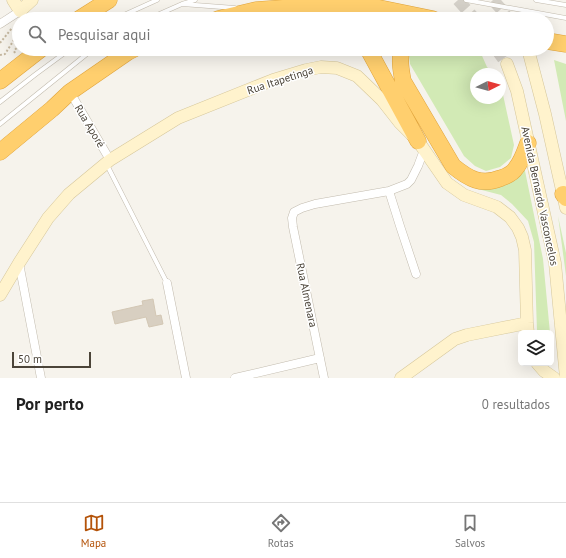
<!DOCTYPE html>
<html lang="pt">
<meta charset="utf-8">
<style>
:root{--surface:#fff;--page:#f6f6f6;--text:#222;--muted:#767676;--line:#e0e0e0;--accent:#b45309}
body{margin:0;font-family:"PT Sans",sans-serif;background:var(--page);color:var(--text)}
.controls{position:absolute;right:12px;bottom:12px;display:grid;overflow:hidden;border-radius:6px;box-shadow:0 4px 16px #0002}
.controls button{width:36px;height:36px;display:grid;place-items:center;padding:0;border:0;border-bottom:1px solid var(--line);background:var(--surface);color:var(--text);font:20px sans-serif}
.compass{position:absolute;left:470px;top:68px;width:36px;height:36px;border-radius:50%;background:var(--surface);box-shadow:0 4px 16px #0002;rotate:84deg}
.scale{position:absolute;left:12px;bottom:10px;width:79px;box-sizing:border-box;padding-left:4px;border:2px solid #4b4439;border-top:0;font-size:11px;line-height:14px;white-space:nowrap;color:#4b4439;-webkit-text-stroke:3px #fff;paint-order:stroke}
.list{margin:0;padding:0;list-style:none}
h2{display:flex;justify-content:space-between;align-items:center;height:52px;margin:0;padding:0 16px;font-size:17px}
h2 small{font-size:13px;font-weight:400;color:var(--muted)}
.icon{flex:none;width:22px;height:22px;fill:none;stroke:currentColor;stroke-width:2;stroke-linecap:round;stroke-linejoin:round}
.map{position:relative;flex:none;width:566px;height:378px;overflow:hidden}
.search{position:absolute;background:var(--surface);box-shadow:0 4px 16px #0002;left:12px;right:12px;top:12px;height:44px;display:flex;align-items:center;gap:10px;box-sizing:border-box;padding:0 14px;border-radius:22px;color:var(--muted);font-size:15px}
.sheet{height:124px;background:var(--surface)}
nav{display:flex;justify-content:space-around;align-items:center;box-sizing:border-box;height:56px;border-top:1px solid var(--line);background:var(--surface);font-size:11px;color:var(--muted)}
nav a{display:grid;justify-items:center;gap:2px}
nav .on{color:var(--accent)}
.map>svg:first-child{display:block}
.green{fill:#d2eab5}
.building{fill:#d8cfc1;stroke:#d3c7b4}
.lines{fill:none;stroke-linecap:round;stroke-linejoin:round}
.secondary-tunnel{stroke:#d4d0c8;stroke-width:12;stroke-dasharray:12 6;stroke-linecap:butt}
.lane-casing{stroke:#c2bbae;stroke-width:5}
.street-casing{stroke:#c2bbae;stroke-width:9}
.secondary-casing{stroke:#d6c79b;stroke-width:13}
.highway-casing{stroke:#e0a43c;stroke-width:17}
.path{stroke:#c4b79f;stroke-width:2;stroke-dasharray:2 2;stroke-linecap:butt}
.lane{stroke:#fff;stroke-width:4}
.street{stroke:#fff;stroke-width:8}
.secondary{stroke:#fff3cd;stroke-width:12}
.highway{stroke:#ffcf6e;stroke-width:16}
.labels{text-anchor:middle;stroke-width:3;stroke-linejoin:round;paint-order:stroke}
.street-label{font-size:11px;fill:#4b4439;stroke:#fff}
</style>
<div class="map">
<svg width="566" height="378" viewBox="0 0 566 378">
<rect width="100%" height="100%" fill="#f6f3ec"/>
<path class="green" d="M411,49H479L487,67L494,74H476V98H500V81L514,145L511,158L500,167L486,171L475,166L464,156L410,64L409,54Z
M554,60L566,64V121Z
M524,166L543,259L550,333H537V331L534,242L528,221L512,204L501,195L478,189L469,186Z
M558,216L566,253V276L565,268Z"/>
<path class="building" d="M153,299L156,316L161,315L163,324L149,327L146,317L115,324L112,312L143,305L142,301Z"/>
<g class="lines">
<path class="secondary-tunnel" d="M458,0L475,19
M493,0L502,10L508,19
M496,49L507,64"/>
<defs>
<path id="lane" d="M466,0L566,18
M536,0L566,5
M182,4L235,8
M115,19L157,0
M148,19L182,4L195,0
M0,102L36,74L70,49
M0,124L93,49
M107,165L167,283"/>
<path id="street" d="M0,24L20,11
M70,92L110,160
M389,191L400,226L416,274
M19,263L41,378
M167,283L186,378
M235,378L320,358
M324,378L293,227L292,218L294,212L302,208L315,204L389,191L407,184L411,180L418,166L424,150"/>
<path id="secondary" d="M13,0L20,11L32,0
M529,53L545,114L566,208
M507,64L517,91L555,263L566,378
M0,295L19,263L48,218L69,194L110,160L178,118L273,80L306,70L321,67L337,68L357,76L382,100L400,123L418,141L447,183L464,195L497,207L510,217L518,228L522,237L525,250L527,323L528,333
M537,363L544,371L554,378
M401,378L455,339L467,335L527,323"/>
<path id="highway" d="M313,7L339,19
M79,19L109,0
M218,19L256,10L310,6L343,5L374,7L433,19
M547,41L566,44
M368,49L418,141
M402,49C399,60 401,70 403,81L453,166C469,179 481,186 501,178C507,176 513,173 516,168C522,161 525,151 528,143
M0,81L41,49
M0,152L52,109L70,92L128,52L134,49
M563,194L566,198"/>
</defs>
<use href="#lane" class="lane-casing"/>
<use href="#street" class="street-casing"/>
<use href="#secondary" class="secondary-casing"/>
<use href="#highway" class="highway-casing"/>
<path class="path" d="M0,43L12,28
M15,53L14,51L19,45
M0,55L5,54L19,32"/>
<use href="#lane" class="lane"/>
<use href="#street" class="street"/>
<use href="#secondary" class="secondary"/>
<use href="#highway" class="highway"/>
</g>
<g class="labels">
<g class="street-label">
<text transform="translate(280 80) rotate(-18)" y="4">Rua Itapetinga</text>
<text transform="translate(90 126) rotate(59)" y="4">Rua Aporé</text>
<text transform="translate(540 196) rotate(78)" y="4">Avenida Bernardo Vasconcelos</text>
<text transform="translate(307 295) rotate(78)" y="4">Rua Almenara</text>
</g>
</g>
</svg>
<div class="controls">
<button><svg class="icon" aria-label="layers" viewBox="0 0 24 24"><path d="M12 4l9 5-9 5-9-5zM3 14l9 5 9-5"/></svg></button>
</div>
<svg class="compass" viewBox="-18 -18 36 36"><path d="M0-13l5 13h-10z" fill="#e53935"/><path d="M0 13l5-13h-10z" fill="#767676"/></svg>
<div class="scale">50 m</div>
<div class="search"><svg class="icon" aria-label="search" viewBox="0 0 24 24"><circle cx="10" cy="10" r="6"/><path d="M15 15l6 6"/></svg>Pesquisar aqui</div>
</div>
<section class="sheet">
<h2>Por perto<small>0 resultados</small></h2>
<ul class="list">
</ul>
</section>
<nav>
<a class="on"><svg class="icon" aria-label="map" viewBox="0 0 24 24"><path d="M3 6l6-2 6 2 6-2v14l-6 2-6-2-6 2zM9 4v14M15 6v14"/></svg>Mapa</a>
<a><svg class="icon" aria-label="directions" viewBox="0 0 24 24"><path d="M12 3l9 9-9 9-9-9zM9 14v-3h6M13 9l2 2-2 2"/></svg>Rotas</a>
<a><svg class="icon" aria-label="saved" viewBox="0 0 24 24"><path d="M7 4h10v16l-5-4-5 4z"/></svg>Salvos</a>
</nav>
